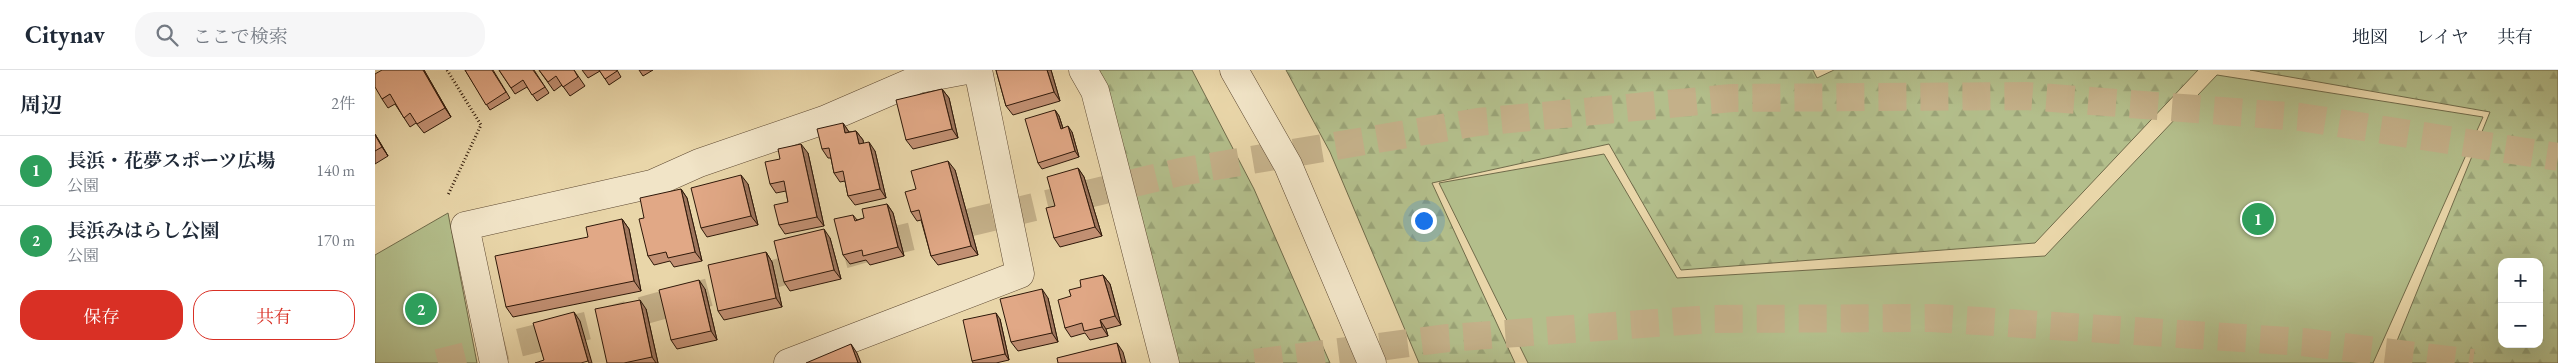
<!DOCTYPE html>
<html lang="ja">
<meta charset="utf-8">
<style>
:root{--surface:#fff;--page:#f6f6f7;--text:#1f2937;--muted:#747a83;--line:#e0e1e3;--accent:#d93025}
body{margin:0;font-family:"EB Garamond","Noto Serif JP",serif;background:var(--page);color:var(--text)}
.controls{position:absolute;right:15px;bottom:15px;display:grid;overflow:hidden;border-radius:10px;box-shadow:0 5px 20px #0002}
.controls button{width:45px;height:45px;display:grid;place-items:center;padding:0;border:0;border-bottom:1px solid var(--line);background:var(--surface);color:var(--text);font:25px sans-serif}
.you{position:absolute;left:1048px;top:150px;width:18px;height:18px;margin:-12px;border:4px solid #fff;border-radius:50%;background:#1a73e8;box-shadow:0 0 0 8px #1a73e833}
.badge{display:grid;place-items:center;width:32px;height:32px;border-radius:50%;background:var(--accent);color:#fff;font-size:16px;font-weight:700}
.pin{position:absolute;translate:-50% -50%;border:2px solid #fff;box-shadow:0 1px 5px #0006}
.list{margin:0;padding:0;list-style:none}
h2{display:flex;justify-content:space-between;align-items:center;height:65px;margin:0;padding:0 20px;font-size:21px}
h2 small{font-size:16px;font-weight:400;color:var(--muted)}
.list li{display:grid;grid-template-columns:32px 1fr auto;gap:15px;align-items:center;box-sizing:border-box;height:70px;padding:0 20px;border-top:1px solid var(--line)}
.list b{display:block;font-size:19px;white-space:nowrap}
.list p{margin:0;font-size:16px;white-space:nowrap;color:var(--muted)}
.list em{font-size:16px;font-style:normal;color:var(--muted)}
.actions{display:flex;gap:10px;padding:15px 20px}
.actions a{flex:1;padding:11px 0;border:1px solid var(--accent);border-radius:20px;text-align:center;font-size:18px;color:var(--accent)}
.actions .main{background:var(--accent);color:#fff}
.icon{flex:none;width:28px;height:28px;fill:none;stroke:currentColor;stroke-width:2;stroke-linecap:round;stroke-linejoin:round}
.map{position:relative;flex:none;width:2183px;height:293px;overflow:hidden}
header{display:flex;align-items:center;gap:30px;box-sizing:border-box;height:70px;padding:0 25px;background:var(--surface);border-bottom:1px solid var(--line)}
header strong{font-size:24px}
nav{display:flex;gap:28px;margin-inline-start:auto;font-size:18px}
.search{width:350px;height:45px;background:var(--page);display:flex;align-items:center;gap:12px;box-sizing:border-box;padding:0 18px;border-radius:20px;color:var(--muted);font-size:19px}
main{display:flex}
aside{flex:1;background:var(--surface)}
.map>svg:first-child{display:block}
.forest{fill:url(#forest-firs);stroke:#706b4a;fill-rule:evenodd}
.park{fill:#b3be8b;stroke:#706b4a}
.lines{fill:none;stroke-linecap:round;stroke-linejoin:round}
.motorway-tunnel{stroke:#c4b089;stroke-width:28;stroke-dasharray:28 14;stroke-linecap:butt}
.minor-casing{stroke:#5d4831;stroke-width:29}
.tertiary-casing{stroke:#5d4831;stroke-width:29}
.path{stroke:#2e1809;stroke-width:3;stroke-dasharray:1 2.5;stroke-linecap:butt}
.minor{stroke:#f1e4c7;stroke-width:28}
.tertiary{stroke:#f1e4c7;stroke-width:28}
.wall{fill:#c29073;stroke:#2e1809}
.shaded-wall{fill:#9e765e;stroke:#2e1809}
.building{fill:#e1a886;stroke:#2e1809}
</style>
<header>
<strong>Citynav</strong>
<div class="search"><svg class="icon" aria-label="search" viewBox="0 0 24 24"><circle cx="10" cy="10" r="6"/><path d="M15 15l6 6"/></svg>ここで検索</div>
<nav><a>地図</a><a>レイヤ</a><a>共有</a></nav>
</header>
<main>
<aside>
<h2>周辺<small>2件</small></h2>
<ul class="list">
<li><span class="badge" style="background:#2e9e5b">1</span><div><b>長浜・花夢スポーツ広場</b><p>公園</p></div><em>140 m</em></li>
<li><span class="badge" style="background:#2e9e5b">2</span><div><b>長浜みはらし公園</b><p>公園</p></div><em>170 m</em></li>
</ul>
<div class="actions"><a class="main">保存</a><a>共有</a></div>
</aside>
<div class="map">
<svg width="2183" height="293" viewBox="0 0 2183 293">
<defs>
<pattern id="forest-firs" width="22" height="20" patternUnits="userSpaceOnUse" patternTransform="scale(1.25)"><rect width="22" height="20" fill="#b3be8b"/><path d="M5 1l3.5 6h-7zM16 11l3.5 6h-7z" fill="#9aa377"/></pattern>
</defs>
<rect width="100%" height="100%" fill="#e9d6a9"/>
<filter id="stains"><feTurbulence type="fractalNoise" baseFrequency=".004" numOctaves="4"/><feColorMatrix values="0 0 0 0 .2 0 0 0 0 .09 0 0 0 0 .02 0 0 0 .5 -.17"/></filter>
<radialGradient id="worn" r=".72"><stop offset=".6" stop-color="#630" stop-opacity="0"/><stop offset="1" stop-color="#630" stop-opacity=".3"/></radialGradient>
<path class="forest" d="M724,0H817L879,119L955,293H795Z
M911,0H1438L1442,8L1459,0H1823L1660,173L1306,200L1234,74L1057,113L1140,293H1044L955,82Z
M1875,0H2183V293H2013L2115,42ZM2127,192H2164V274H2127Z"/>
<path class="park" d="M1842,5L2108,47L1998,293H1153L1064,113L1229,84L1302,208L1670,186Z
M73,143L102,293H0V185Z"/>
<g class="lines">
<path class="motorway-tunnel" d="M63,293L231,251L513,172L805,102L1103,52L1357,28L1651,26L1925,47L2183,87
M880,293L1073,268L1335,249L1557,248L1928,272L2098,293"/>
<defs>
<path id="minor" d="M708,0L720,21L790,293
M119,293L90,156L277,114L324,93L449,50L544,9L592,0
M413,293L645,204L603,0"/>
<path id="tertiary" d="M859,0L913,95L997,293"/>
</defs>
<use href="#minor" class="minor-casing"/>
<use href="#tertiary" class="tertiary-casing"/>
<path class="path" d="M72,0L106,55L73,125"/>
<use href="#minor" class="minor"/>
<use href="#tertiary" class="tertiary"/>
</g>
<path class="wall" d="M49,0L76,47L49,63L41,53L35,57L20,34L13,38L7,29Z
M90,0H118L135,28L115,40Z
M124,0H159L174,23L162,31L152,17L140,24Z
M164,0H199L210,16L195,26L187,15L179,21Z
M207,0H242L246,7L234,15L225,1L213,8Z
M264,0H278L268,6Z
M621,0H676L685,31L638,45L631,36Z
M567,19L574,28L583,68L538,79L531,70Z
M680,40L684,46L688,58L697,62L704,87L667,99L663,93Z
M468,53L474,62L481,61L488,70V73L500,81L511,128L480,135L473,126L470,111L465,112L459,103L456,88H453L447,79Z
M0,64L13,86L0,94Z
M433,83L449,156L410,164L404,155L413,132L411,121L401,123L395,114Z
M703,98L709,107L727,166L685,177L679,168L680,136Z
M580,100L603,185L563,195L556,186L546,150L542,151L536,142L541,119Z
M373,114L383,155L332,167L326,158Z
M306,119L312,128L327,191L299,197L295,191L279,195L273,186L269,148Z
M512,134L518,143L529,186L495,195L491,190L475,194L468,185L478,145L482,150L489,148Z
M247,149L254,159L266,221L138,247L131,237L213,167Z
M455,168L466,209L415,221L409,212Z
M391,182L397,192L407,237L349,250L343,241Z
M728,205L735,214L746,255L731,259L733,266L715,270L710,263L696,267L690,258L696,226L706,217Z
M330,219L342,270L302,279L296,270Z
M673,228L683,272L643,281L636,272Z
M271,239L283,293H232Z
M625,249L634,290L621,293H598L597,291Z"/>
<path class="shaded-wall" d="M48,0H49L76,47L70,38Z
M672,0H676L685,31L679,22Z
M567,19L574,28L583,68L577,59Z
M680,40L684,46L690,65L686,59Z
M468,53L474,62L470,63Z
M693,56L697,62L704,87L700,81Z
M481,61L488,70L490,83L484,74Z
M0,64L13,86L7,77L0,65Z
M494,72L500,81L511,128L505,119Z
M426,74L433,83L449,156L442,147Z
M573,91L580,100L603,185L596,176Z
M703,98L709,107L727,166L720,157Z
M366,105L373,114L383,155L376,146Z
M306,119L312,128L327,191L320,182Z
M512,134L518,143L529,186L523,177Z
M247,149L254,159L266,221L259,211Z
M449,159L455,168L466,209L459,200Z
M391,182L397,192L407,237L401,228Z
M728,205L735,214L746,255L740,246Z
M324,210L330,219L342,270L336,261Z
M667,219L673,228L683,272L677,263Z
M265,230L271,239L283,293H281L277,287Z
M199,242L205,251L217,293H214L213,291Z
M621,243L625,249L634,290L630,284Z
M725,250L731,259L733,266L727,257Z
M742,273L748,282L751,293H747Z
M476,274L482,283L486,293H483Z"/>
<path class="building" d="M7,0H48L70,38L42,54L35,43L29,48L15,24L7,29L0,17V4Z
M90,0H117L131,22L111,35Z
M124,0H158L170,17L157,25L148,10L136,18Z
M164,0H199L203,7L188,17L181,6L173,12Z
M224,0H242V1L230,9Z
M621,0H672L679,22L631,36Z
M567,19L577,59L531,70L521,30Z
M680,40L686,59L693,56L700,81L663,93L650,49Z
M468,53L470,63L481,61L484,74L494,72L505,119L473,126L468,101L459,103L454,78L447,79L442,59Z
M0,65L7,77L0,81Z
M426,74L442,147L404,155L399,135L413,132L409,111L395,114L390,92L405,89L403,79Z
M573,91L596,176L556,186L544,140L536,142L530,122L541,119L536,101Z
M703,98L720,157L679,168L671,138L680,136L672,107Z
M366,105L376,146L326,158L316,118Z
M306,119L320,182L293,188L291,182L273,186L264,149L269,148L265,128Z
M512,134L523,177L488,186L487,180L468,185L459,149L478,145L480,151L489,148L487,139Z
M247,149L259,211L131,237L120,186L213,167L211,157Z
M449,159L459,200L409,212L399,171Z
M391,182L401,228L343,241L333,195Z
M728,205L740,246L725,250L727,257L709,261L707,253L690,258L683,230L696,226L694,220L706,217L705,210Z
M324,210L336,261L296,270L284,220Z
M667,219L677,263L636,272L625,229Z
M265,230L277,287L249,293H232L220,239Z
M199,242L213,291L206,293H160L169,290L158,253Z
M621,243L630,284L597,291L588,250Z
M742,273L747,293H683L682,288Z
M476,274L483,293H431Z"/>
<rect width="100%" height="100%" filter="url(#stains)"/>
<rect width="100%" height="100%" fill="url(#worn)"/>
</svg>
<div class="controls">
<button>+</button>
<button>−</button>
</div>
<div class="you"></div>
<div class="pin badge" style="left:1883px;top:149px;background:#2e9e5b">1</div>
<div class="pin badge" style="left:46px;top:239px;background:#2e9e5b">2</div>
</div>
</main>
